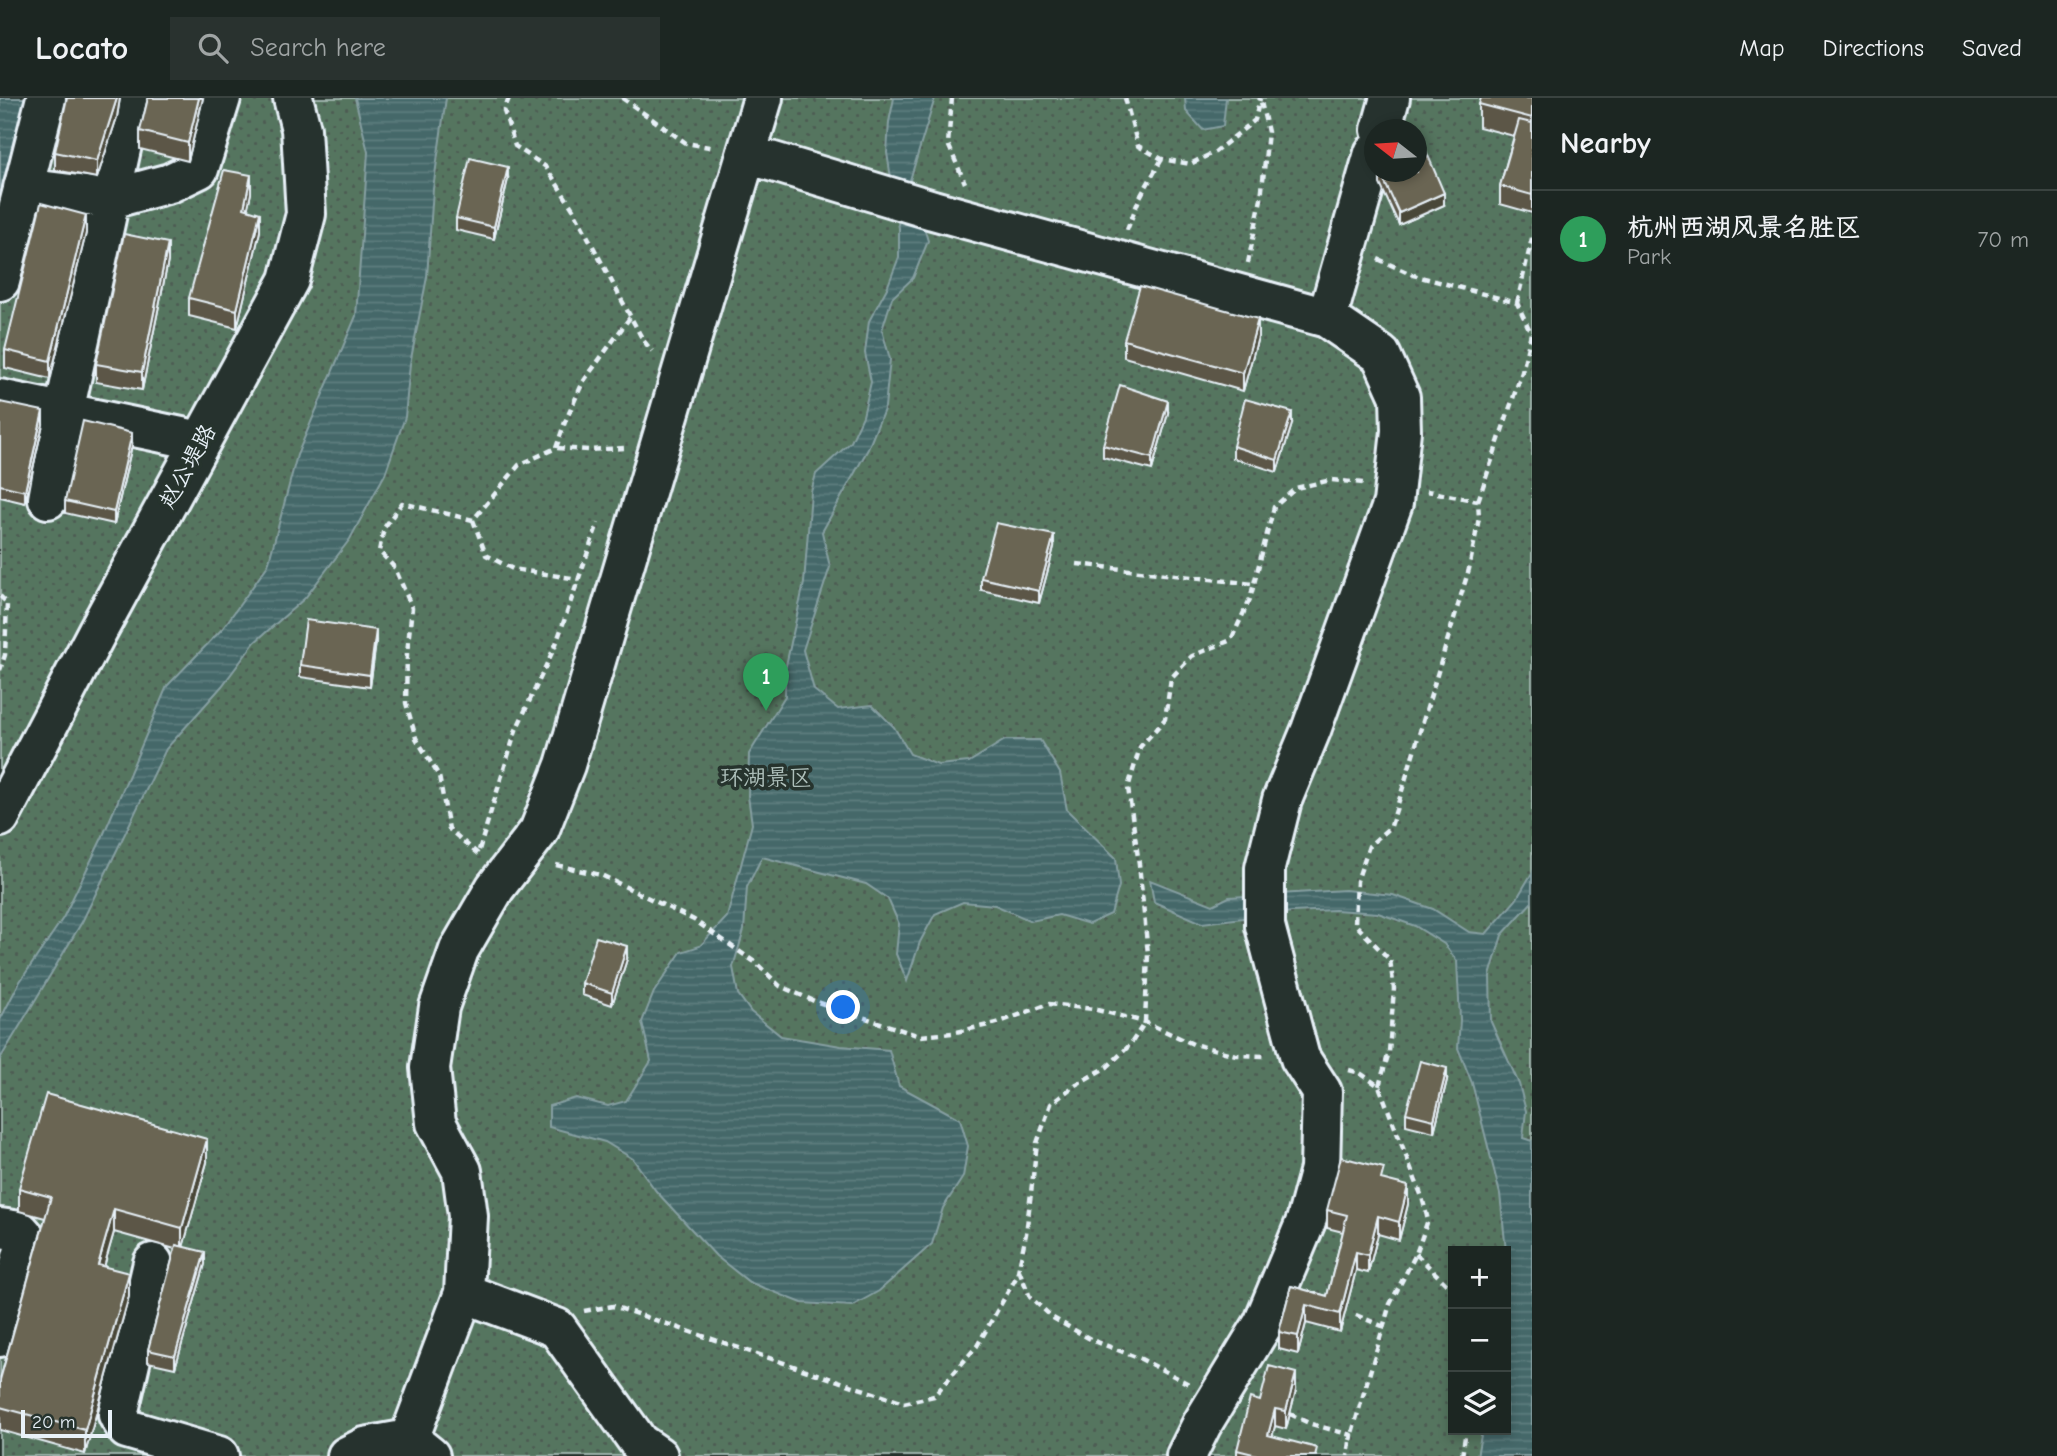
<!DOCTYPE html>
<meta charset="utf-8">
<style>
:root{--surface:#1c2622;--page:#29322f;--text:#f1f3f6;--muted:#a0a5a5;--line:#3a4340;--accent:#1a73e8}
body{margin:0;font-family:"Comic Neue","LXGW WenKai TC",sans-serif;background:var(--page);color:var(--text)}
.controls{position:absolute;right:21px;bottom:21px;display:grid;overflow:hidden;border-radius:0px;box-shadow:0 4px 10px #0003}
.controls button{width:63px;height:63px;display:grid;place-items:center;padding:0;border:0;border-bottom:2px solid var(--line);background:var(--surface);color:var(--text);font:35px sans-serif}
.compass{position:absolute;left:1364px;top:21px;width:63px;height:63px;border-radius:50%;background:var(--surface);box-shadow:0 4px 10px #0003;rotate:287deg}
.scale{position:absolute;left:21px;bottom:18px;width:91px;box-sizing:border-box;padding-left:7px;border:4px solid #e8f1f8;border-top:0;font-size:19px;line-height:24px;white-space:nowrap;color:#e8f1f8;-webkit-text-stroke:5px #26332d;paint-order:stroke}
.you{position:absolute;left:844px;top:910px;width:24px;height:24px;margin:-18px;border:5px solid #fff;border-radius:50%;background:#1a73e8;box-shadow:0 0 0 10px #1a73e833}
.badge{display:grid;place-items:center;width:46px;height:46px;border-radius:50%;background:var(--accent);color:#fff;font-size:23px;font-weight:700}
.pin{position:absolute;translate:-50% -58px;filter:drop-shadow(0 2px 4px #0008)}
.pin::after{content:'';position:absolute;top:37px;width:24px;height:21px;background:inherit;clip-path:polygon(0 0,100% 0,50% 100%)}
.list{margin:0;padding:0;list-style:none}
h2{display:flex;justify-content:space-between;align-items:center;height:91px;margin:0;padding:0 28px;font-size:30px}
h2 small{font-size:23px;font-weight:400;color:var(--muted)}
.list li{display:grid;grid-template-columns:46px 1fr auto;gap:21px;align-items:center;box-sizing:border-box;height:98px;padding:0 28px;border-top:2px solid var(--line)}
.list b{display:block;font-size:26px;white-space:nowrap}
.list p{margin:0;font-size:23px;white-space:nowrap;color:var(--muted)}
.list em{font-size:23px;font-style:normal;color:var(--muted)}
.icon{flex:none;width:38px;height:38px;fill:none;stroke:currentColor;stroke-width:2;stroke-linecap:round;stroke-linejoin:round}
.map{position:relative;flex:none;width:1532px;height:1358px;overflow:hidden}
header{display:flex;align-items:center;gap:42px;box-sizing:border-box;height:98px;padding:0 35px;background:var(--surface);border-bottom:2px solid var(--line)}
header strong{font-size:33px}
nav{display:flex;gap:38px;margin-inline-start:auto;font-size:24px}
.search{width:490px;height:63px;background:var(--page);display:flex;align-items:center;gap:18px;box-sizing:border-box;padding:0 24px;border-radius:0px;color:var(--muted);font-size:26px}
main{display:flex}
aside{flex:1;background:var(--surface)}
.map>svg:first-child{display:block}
.park{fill:url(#park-dots);stroke:#9eb2ab;stroke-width:2;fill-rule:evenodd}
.water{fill:url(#water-rules);stroke:#869fa2;stroke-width:2}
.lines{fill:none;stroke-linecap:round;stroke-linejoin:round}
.minor-casing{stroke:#e8f1f8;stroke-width:44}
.path{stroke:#e8f1f8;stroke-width:4.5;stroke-dasharray:7 5;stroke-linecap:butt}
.minor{stroke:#26332d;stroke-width:38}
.wall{fill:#5b5747;stroke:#e8f1f8;stroke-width:2}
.shaded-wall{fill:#4a4739;stroke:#e8f1f8;stroke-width:2}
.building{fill:#6a6552;stroke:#e8f1f8;stroke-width:2}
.labels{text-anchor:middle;stroke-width:7;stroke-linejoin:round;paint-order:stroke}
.street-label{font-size:23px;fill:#e8f1f8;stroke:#26332d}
.park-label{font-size:23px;fill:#adbfba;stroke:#26332d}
</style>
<header>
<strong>Locato</strong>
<div class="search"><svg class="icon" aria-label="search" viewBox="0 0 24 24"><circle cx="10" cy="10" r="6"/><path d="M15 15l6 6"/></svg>Search here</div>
<nav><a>Map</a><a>Directions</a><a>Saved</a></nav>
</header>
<main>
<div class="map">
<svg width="1532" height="1358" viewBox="0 0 1532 1358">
<defs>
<pattern id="park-dots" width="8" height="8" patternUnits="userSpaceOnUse" patternTransform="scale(1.75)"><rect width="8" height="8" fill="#55745e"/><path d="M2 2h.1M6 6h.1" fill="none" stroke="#4d5c53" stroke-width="1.8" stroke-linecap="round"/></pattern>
<pattern id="water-rules" width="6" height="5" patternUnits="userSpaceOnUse" patternTransform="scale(1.75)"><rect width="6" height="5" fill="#446869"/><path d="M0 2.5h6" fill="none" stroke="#5f7e7f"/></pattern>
</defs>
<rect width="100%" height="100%" fill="#26332d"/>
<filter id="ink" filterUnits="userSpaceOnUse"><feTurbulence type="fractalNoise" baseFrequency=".0143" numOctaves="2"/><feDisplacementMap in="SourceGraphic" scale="14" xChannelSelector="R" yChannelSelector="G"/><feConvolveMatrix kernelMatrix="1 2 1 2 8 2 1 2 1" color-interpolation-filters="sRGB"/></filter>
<g filter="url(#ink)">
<path class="park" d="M0,0H1532V1358H0ZM1374,32H1416V74H1374ZM1453,1153H1506V1332H1453Z"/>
<path class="water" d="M0,0H30L0,135Z
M355,0H446L433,91L427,179L410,266L405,319L385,376L350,441L305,500L255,544L222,588L166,651L82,824L0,961V922L19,885L63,820L102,740L167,588L223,530L268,467L297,357L356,218L368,54Z
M894,0H935L910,82L928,143L913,180L892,200L882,232L890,261L885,309L868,351L822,434L830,469L803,552L814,592L838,611L872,607L894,629L910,656L938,667L969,664L1005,642H1040L1060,675L1067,712L1116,760L1119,788L1111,816L1089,826L1059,817L1031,823L995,807L963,804L935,816L920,844L907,883L896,856L899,826L888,801L866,786L762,759L747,789L744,832L733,869L738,896L751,914L781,938L841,948L889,952L899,988L960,1021L968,1048L963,1079L943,1110L932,1146L879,1193L852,1208L802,1205L749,1184L716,1158L656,1093L633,1061L605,1044L549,1029V1008L576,1000L608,1008L626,1003L651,963L642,924L654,894L681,854L700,848L727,819L752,726L748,698L749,656L785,598V572L804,485L811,394L816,376L851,344L863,318L871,284L865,255L869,223L887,190L899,159V130L887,55L889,24Z
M1185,0H1226L1223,28L1203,32L1186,13Z
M1532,775V804L1502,837L1490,878L1491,924L1519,986L1526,1013L1523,1040L1532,1043V1358H1477L1482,1332H1506V1153L1500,1096L1472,985L1458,950L1460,922L1457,863L1444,846L1415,828L1378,815L1335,812L1292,814L1202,825L1154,804L1150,782L1213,807L1229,799L1345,792L1393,797L1433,811L1469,834L1486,836L1516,802Z"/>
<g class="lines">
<defs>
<path id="minor" d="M1381,32L1390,0
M747,56L933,112L1327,220
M23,90L111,101L170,85L199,71L221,0
M0,183L46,0
M0,301L201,343
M48,401L64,314L132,0
M0,719L97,534L289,182L306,116L301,31L293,0
M0,1130L20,1133L27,1141L0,1239
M153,1165L118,1317L127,1331L219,1358
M464,1195L557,1230L639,1345L658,1358
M347,1358L365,1349L409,1341
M430,1358L409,1341L464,1195L468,1118L462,1073L436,1025L430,970L439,909L459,852L495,790L539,733L565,667L763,0
M1186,1358L1202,1326L1263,1226L1306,1123L1320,1071L1322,994L1300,960L1265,828V770L1282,702L1311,632L1393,405L1401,333L1400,299L1381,257L1327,220L1374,55"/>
</defs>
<use href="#minor" class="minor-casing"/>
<path class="path" d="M509,0L504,13L515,48L546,69L573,111L643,242L652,253
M622,0L686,45L715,50
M952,0L948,46L965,85
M1125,0L1138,48L1162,61L1190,66L1215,54L1255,22L1260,0
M1127,132L1140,99L1162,61
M1378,161L1413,177L1517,205L1531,235L1522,274L1478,403
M1248,165L1261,101L1268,34L1261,4
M1517,205L1532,140
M556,350L565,324L583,284L631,218
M473,422L486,457L513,471L578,481
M1077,466L1254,486
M0,498L7,505L5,557L0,572
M479,752L516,632L556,546L598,425
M478,756L449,731L439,678L416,640L406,605L407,555L412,510L395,470L379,453L384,430L402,405L473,422L519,367L556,350L589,352L624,350
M556,767L601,777L694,822L756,865L780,888L814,903L920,938L952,935L997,925L1049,906L1093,911L1145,924L1193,946L1236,957L1265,958
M1349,972L1360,975L1379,988L1422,1099L1428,1122L1416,1156L1390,1206L1350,1342
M1379,988L1389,954L1394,891L1390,862L1355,826L1357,783L1369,748L1391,728L1401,696L1469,471L1479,420L1478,403L1427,393
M1416,1156L1453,1193
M1019,1172L1030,1199L1053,1220L1092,1242L1141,1261L1189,1286
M584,1213L613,1208L904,1305L934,1298L977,1248L1017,1178L1026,1136L1037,1045L1051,1006L1075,987L1107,969L1130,947L1145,924L1148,856L1139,766L1128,690L1140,649L1165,621L1171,580L1192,558L1231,542L1250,501L1274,409L1296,390L1331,382L1363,385
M1356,1217L1382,1228
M1290,1316L1311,1326L1351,1337L1348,1358
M1462,1358L1466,1332"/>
<use href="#minor" class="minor"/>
</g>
<path class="wall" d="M67,0H120L117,19L97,80L55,72V54Z
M148,0H203L188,63L140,51V33Z
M1532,0V115L1500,106V88L1514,38L1479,29V6Z
M1380,74L1444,107L1399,127L1380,86Z
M508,81L494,141L456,132V120Z
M251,95L247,111L260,133L237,230L189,218V200Z
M86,135L50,281L5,270V252Z
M168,163L142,292L96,284V266Z
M1258,239L1243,293L1124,259V242Z
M0,304L43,326L25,405L0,399Z
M1168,315L1152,372L1103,359V347Z
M1292,326L1277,374L1233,360V348Z
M132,347L114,426L65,415V403Z
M1054,449L1039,505L981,492V480Z
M376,544L370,589L300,579V567Z
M627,861L612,907L582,897V885Z
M1447,982L1434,1034L1406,1027V1015Z
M207,1064L183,1149L205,1166L175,1270L148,1264V1252L175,1151L114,1134L104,1168L129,1198L85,1356L0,1332V1282L45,1120L19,1113V1090Z
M1384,1082L1408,1106L1399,1142L1378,1136L1368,1175L1356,1172L1340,1234L1306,1225L1298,1256L1279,1251V1234L1291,1188L1327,1198L1343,1134L1327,1130V1112Z
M1296,1292L1286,1331L1275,1328L1272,1338L1317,1358H1237V1352L1260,1303Z"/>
<path class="shaded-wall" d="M117,0H120L117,19L97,80V63Z
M199,0H203L188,63V45Z
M508,69V81L494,141V129Z
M251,77V95L244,128V110Z
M1444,95V107L1399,127V115Z
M260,115V133L237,230V212Z
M86,117V135L50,281V263Z
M168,145V163L142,292V274Z
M1258,221V239L1243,293V275Z
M1168,303V315L1152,372V360Z
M43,313V326L25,405V393Z
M1292,314V326L1277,374V362Z
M132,335V347L114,426V414Z
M1054,437V449L1039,505V493Z
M376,532V544L370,589V577Z
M627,848V861L612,907V895Z
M1447,970V982L1434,1034V1022Z
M207,1041V1064L182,1153V1130Z
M1408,1088V1106L1399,1142V1124Z
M114,1111V1134L98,1190V1167Z
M1378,1118V1136L1368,1175V1157Z
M205,1154V1166L175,1270V1258Z
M1356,1154V1172L1340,1234V1216Z
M129,1175V1198L85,1356V1332Z
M1306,1207V1225L1298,1256V1238Z
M1296,1275V1292L1286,1331V1313Z
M1275,1311V1328L1268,1355V1337Z"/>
<path class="building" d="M67,0H117L97,63L55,54Z
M148,0H199L188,45L140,33Z
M1481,0H1532V20L1479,6Z
M1519,22L1532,25V97L1500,88Z
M1426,53L1444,95L1399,115L1380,74H1417V57Z
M470,60L508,69L494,129L456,120Z
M224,72L251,77L244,110L260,115L237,212L189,200Z
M41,105L86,117L50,263L5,252Z
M124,136L168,145L142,274L96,266Z
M1140,188L1258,221L1243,275L1124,242Z
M1120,287L1168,303L1152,360L1103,347Z
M1245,301L1292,314L1277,362L1233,348Z
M0,304L43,313L25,393L0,387Z
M83,323L132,335L114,414L65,403Z
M996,425L1054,437L1039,493L981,480Z
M306,522L376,532L370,577L300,567Z
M596,839L627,848L612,895L582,885Z
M1420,963L1447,970L1434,1022L1406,1015Z
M46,996L207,1041L182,1130L114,1111L98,1167L129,1175L85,1332L0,1309V1282L51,1099L19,1090Z
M1341,1059L1384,1070L1381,1081L1408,1088L1399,1124L1378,1118L1368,1157L1356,1154L1340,1216L1306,1207L1298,1238L1279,1234L1291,1188L1327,1198L1347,1117L1327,1112Z
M176,1147L205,1154L175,1258L148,1252Z
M1269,1268L1296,1275L1286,1313L1275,1311L1268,1337L1317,1350L1315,1358H1261L1237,1352L1250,1300L1260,1303Z"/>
</g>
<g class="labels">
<g class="street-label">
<text transform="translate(187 368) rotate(-61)" y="8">赵公堤路</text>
</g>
<g class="park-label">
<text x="766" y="687">环湖景区</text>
</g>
</g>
</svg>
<div class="controls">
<button>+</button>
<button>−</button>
<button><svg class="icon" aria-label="layers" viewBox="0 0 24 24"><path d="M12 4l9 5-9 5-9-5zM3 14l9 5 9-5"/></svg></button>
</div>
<svg class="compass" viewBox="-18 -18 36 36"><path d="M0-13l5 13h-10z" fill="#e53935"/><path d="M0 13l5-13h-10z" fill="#a0a5a5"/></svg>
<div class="scale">20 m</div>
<div class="you"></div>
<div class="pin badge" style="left:766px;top:613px;background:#2e9e5b">1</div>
</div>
<aside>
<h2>Nearby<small></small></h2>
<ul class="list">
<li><span class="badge" style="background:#2e9e5b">1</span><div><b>杭州西湖风景名胜区</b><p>Park</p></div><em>70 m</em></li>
</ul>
</aside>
</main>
